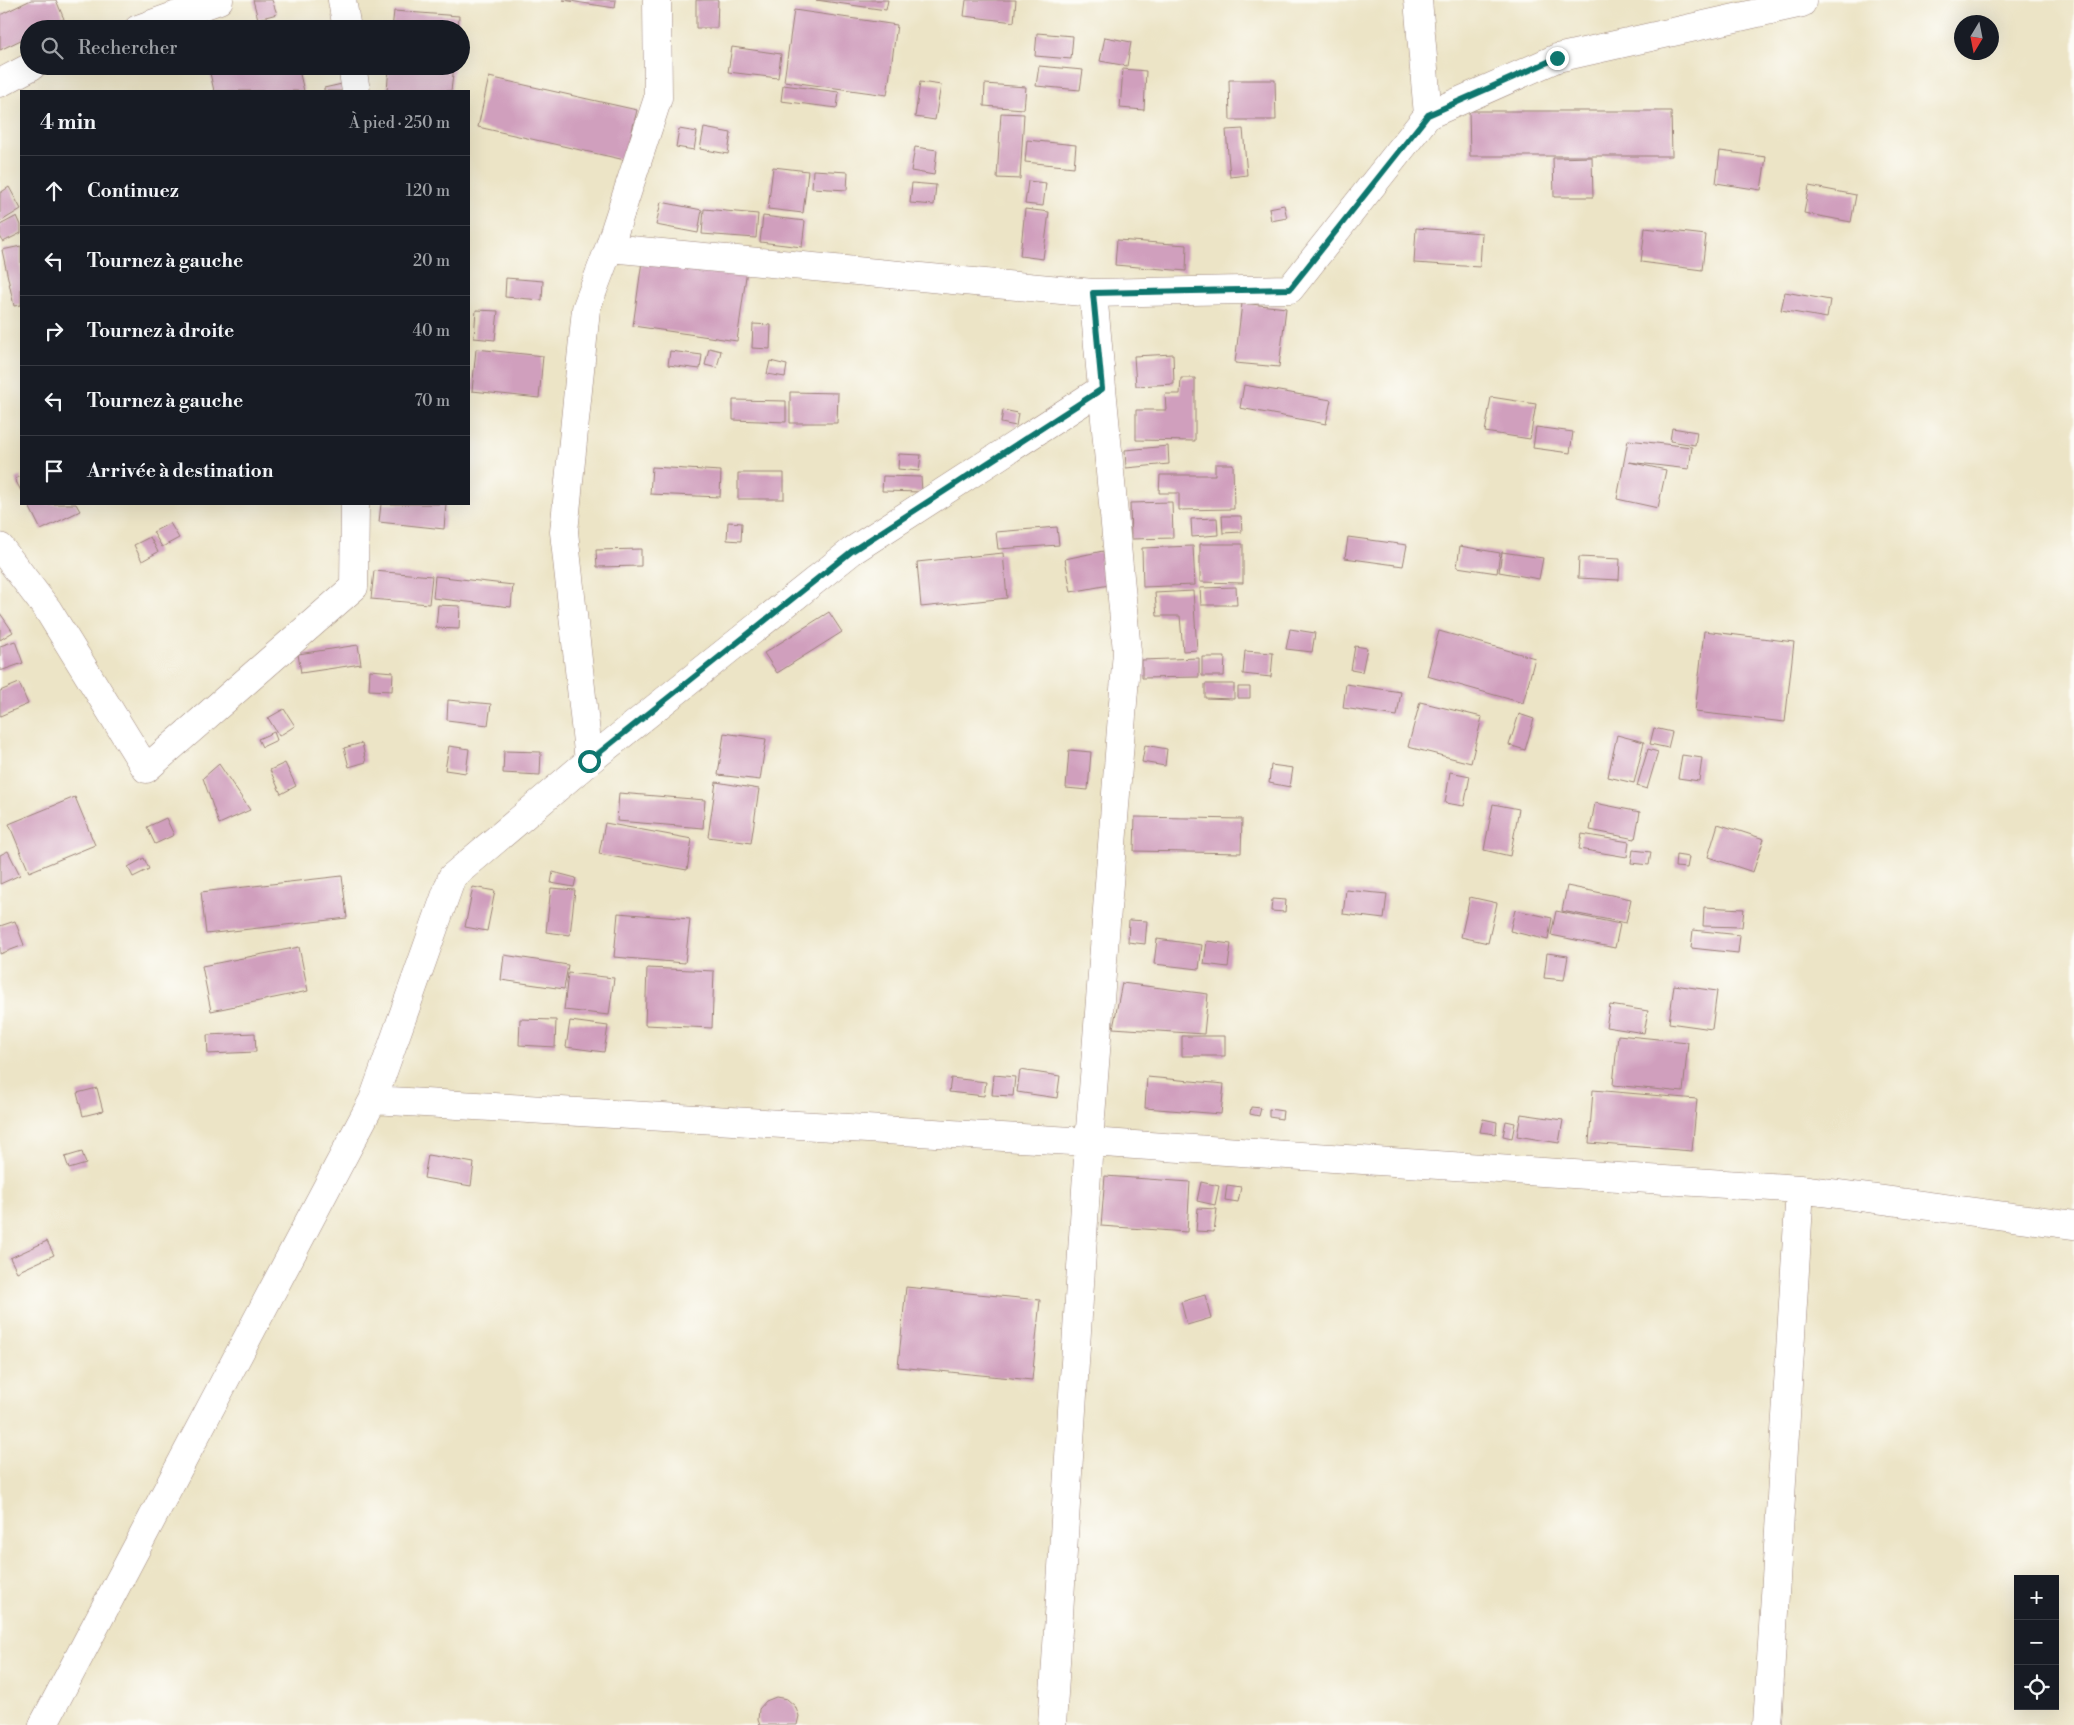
<!DOCTYPE html>
<html lang="fr">
<meta charset="utf-8">
<style>
:root{--surface:#171b24;--page:#20242c;--text:#f1f3f6;--muted:#9ea1a6;--line:#363941}
body{margin:0;font-family:"Libre Bodoni",serif;background:var(--page);color:var(--text)}
.controls{position:absolute;right:15px;bottom:15px;display:grid;overflow:hidden;border-radius:0px;box-shadow:0 5px 20px #0002}
.controls button{width:45px;height:45px;display:grid;place-items:center;padding:0;border:0;border-bottom:1px solid var(--line);background:var(--surface);color:var(--text);font:25px sans-serif}
.compass{position:absolute;left:1954px;top:15px;width:45px;height:45px;border-radius:50%;background:var(--surface);box-shadow:0 5px 20px #0002;rotate:190deg}
.stop{position:absolute;width:15px;height:15px;margin:-11px;border:4px solid #0f766e;border-radius:50%;background:#fff}
.stop.end{background:#0f766e;border-color:#fff;box-shadow:0 1px 5px #0008}
.list{margin:0;padding:0;list-style:none}
h2{display:flex;justify-content:space-between;align-items:center;height:65px;margin:0;padding:0 20px;font-size:21px}
h2 small{font-size:16px;font-weight:400;color:var(--muted)}
.list li{display:grid;grid-template-columns:32px 1fr auto;gap:15px;align-items:center;box-sizing:border-box;height:70px;padding:0 20px;border-top:1px solid var(--line)}
.list b{display:block;font-size:19px;white-space:nowrap}
.list em{font-size:16px;font-style:normal;color:var(--muted)}
.icon{flex:none;width:28px;height:28px;fill:none;stroke:currentColor;stroke-width:2;stroke-linecap:round;stroke-linejoin:round}
.map{position:relative;flex:none;width:2074px;height:1725px;overflow:hidden}
.search{position:absolute;background:var(--surface);box-shadow:0 5px 20px #0002;left:20px;top:20px;width:450px;height:55px;display:flex;align-items:center;gap:12px;box-sizing:border-box;padding:0 18px;border-radius:28px;color:var(--muted);font-size:19px}
.panel{position:absolute;background:var(--surface);box-shadow:0 5px 20px #0002;left:20px;top:90px;width:450px;height:415px;border-radius:0px}
.map>svg:first-child{display:block}
.building{fill:#d09fbd}
.lines{fill:none;stroke-linecap:round;stroke-linejoin:round}
.minor-casing{stroke:#9b8278;stroke-width:29}
.minor{stroke:#fff;stroke-width:28}
.route{stroke:#0f766e;stroke-width:6}
</style>
<div class="map">
<svg width="2074" height="1725" viewBox="0 0 2074 1725">
<rect width="100%" height="100%" fill="#fdfcf7"/>
<filter id="ink" filterUnits="userSpaceOnUse"><feTurbulence type="fractalNoise" baseFrequency=".02" numOctaves="2"/><feDisplacementMap in="SourceGraphic" scale="10" xChannelSelector="R" yChannelSelector="G"/><feConvolveMatrix kernelMatrix="1 2 1 2 8 2 1 2 1" color-interpolation-filters="sRGB"/></filter>
<filter id="wash" filterUnits="userSpaceOnUse"><feTurbulence type="fractalNoise" baseFrequency=".0096" numOctaves="4" result="noise"/><feDisplacementMap in="SourceGraphic" scale="20" xChannelSelector="R" yChannelSelector="G"/><feGaussianBlur stdDeviation="1.12" result="paint"/><feColorMatrix in="noise" values="0 0 0 0 0 0 0 0 0 0 0 0 0 0 0 0 0 1.4 0 .05"/><feComposite in="paint" operator="in"/></filter>
<g filter="url(#wash)">
<rect width="100%" height="100%" fill="#ece4c6"/>
<g id="blocks">
<path class="building" d="M31,0H56L64,19L44,29H29V36L0,50V15Z
M253,0H272L277,14L258,19Z
M563,0H616L615,8Z
M696,0H718L717,28H696Z
M816,0H888L886,10Z
M966,0H1016L1014,22L964,16Z
M794,10L897,25L887,95L784,81Z
M394,11L459,16L458,29H392Z
M1037,33L1073,36L1071,59L1035,56Z
M1105,37L1131,42L1127,66L1100,61Z
M732,47L781,54L778,78L728,72Z
M238,66H298L304,91H214L210,73Z
M389,66H454L451,91H387Z
M1039,66L1083,70L1080,90L1036,86Z
M1123,69L1146,71L1144,110L1120,108Z
M489,77L637,110L625,160L478,127Z
M1229,80H1275L1276,120H1230Z
M920,82L941,85L935,120L915,117Z
M342,84L344,91H324V88Z
M985,84L1026,87L1024,109L984,106Z
M783,85L839,92L837,108L781,101Z
M1469,111H1671L1672,156H1470Z
M1001,113L1024,114L1020,179L997,178Z
M704,128L731,133L728,154L700,149Z
M679,129L697,132L694,150L676,147Z
M1243,129L1247,175L1230,177L1226,130Z
M1027,140L1076,145L1074,167L1025,162Z
M915,147L937,150L934,175L911,171Z
M1720,151L1766,157L1761,190L1716,183Z
M1592,157L1593,197H1554L1553,158Z
M773,167L808,171L803,213L768,209Z
M813,170L848,172L847,190L812,188Z
M1028,181L1046,183L1043,206L1025,204Z
M912,183L936,185L934,205L910,203Z
M1809,186L1856,195L1851,222L1804,213Z
M9,187L21,209L0,222V193Z
M661,202L702,210L698,233L656,225Z
M1284,205L1287,218L1271,221L1269,208Z
M704,209L758,214L756,238L702,234Z
M1025,209L1049,212L1043,259L1020,256Z
M17,216L21,225V233L3,242L0,236V225Z
M763,216L805,221L802,247L760,242Z
M1416,228L1482,233L1480,267L1414,263Z
M1645,228L1706,235L1702,270L1641,262Z
M1117,240L1187,245L1186,271L1115,265Z
M21,246V305L14,306L2,250Z
M643,254L747,269L737,341L633,326Z
M506,278L543,281L542,300L505,297Z
M1785,292L1830,300L1827,318L1781,310Z
M1242,303L1286,308L1279,367L1235,363Z
M476,310L498,311L495,340L474,338Z
M753,324L771,325L770,349L752,348Z
M709,348L721,351L717,368L705,365Z
M476,349L543,356L539,398L472,391Z
M670,351L702,355L700,369L668,365Z
M1173,354L1174,384L1136,386L1134,356Z
M770,361L787,365L785,377L767,374Z
M1181,378H1195V441L1136,440V410H1166L1165,394H1180Z
M1244,385L1331,400L1326,424L1240,408Z
M790,392L838,393L837,423H790Z
M1491,397L1536,404L1530,439L1485,432Z
M733,400L786,401V422L733,420Z
M1003,410L1018,413L1016,426L1001,423Z
M1536,427L1573,432L1570,453L1533,448Z
M1672,428L1697,432L1695,445L1670,441Z
M1628,440L1692,447L1689,469L1629,462L1666,470L1658,508L1617,499Z
M1168,446L1169,464L1126,468L1125,450Z
M899,454L921,455L919,471L898,469Z
M1215,464H1233L1234,509L1179,510V493H1159L1160,475H1215Z
M652,467L721,471L720,497L650,494Z
M738,473H784V499H738Z
M21,476V491L15,479Z
M883,476L921,477L922,492L882,491Z
M1172,502L1173,538L1131,539L1130,503Z
M28,504H76L80,511L41,530Z
M381,504H446L444,529L379,522Z
M1222,516H1241L1242,532L1223,533Z
M1217,518L1218,535L1192,537L1191,519Z
M728,522L742,523L741,541L727,540Z
M170,523L179,538L162,547L153,532Z
M1057,527L1059,545L998,549L996,532Z
M150,537L158,552L142,561L134,545Z
M1348,537L1407,545L1403,566L1345,558Z
M1200,544H1243V583L1200,582Z
M1193,546L1195,585L1143,587L1142,548Z
M1460,546L1500,553L1497,573L1457,567Z
M641,549V566L597,567L596,550Z
M1103,551L1109,585L1071,592L1065,559Z
M1502,552L1543,558L1539,579L1499,572Z
M1003,553L1007,598L921,607L917,562Z
M1579,557L1620,559L1619,580L1578,578Z
M374,571L432,576L429,604L371,599Z
M435,576L513,585L511,607L433,598Z
M1236,587L1237,605H1201L1200,588Z
M1193,591L1197,650L1183,651L1180,616H1157L1155,593Z
M438,605L460,606L459,629L436,628Z
M829,612L842,632L777,673L764,653Z
M0,613L13,632L0,640Z
M1290,629L1315,633L1312,652L1286,649Z
M1439,631L1535,658L1523,703L1427,676Z
M1704,631L1794,642L1785,722L1695,712Z
M15,641L23,663L0,671V646Z
M358,645L361,664L301,673L298,654Z
M1355,646L1367,648L1362,672L1351,670Z
M1245,651L1273,653L1271,677L1243,674Z
M1202,657H1225L1224,676H1202Z
M1199,658V677L1142,678V660Z
M370,670L393,672L392,691L369,690Z
M19,683L28,704L0,716V691Z
M1205,684H1234V699L1205,698Z
M1346,684L1401,692L1397,716L1343,708Z
M1238,687H1250V698H1238Z
M448,700L491,704L488,725L447,720Z
M1420,702L1482,717L1471,763L1408,747Z
M284,709L295,726L279,736L268,718Z
M1519,714L1534,719L1525,750L1509,745Z
M1654,728L1672,732L1668,748L1650,744Z
M274,732L277,740L262,747L258,739Z
M724,733L766,739L760,780L718,775Z
M1617,735L1644,742L1634,783L1608,777Z
M362,743L366,762L349,767L344,748Z
M1145,745L1167,749L1165,766L1142,762Z
M449,746L469,749L466,773L445,770Z
M1648,749L1658,752L1647,789L1637,786Z
M1069,750L1091,752L1088,790L1066,788Z
M504,751L541,752L540,775L503,773Z
M1682,755L1702,758L1699,781L1678,778Z
M285,763L296,786L281,794L270,770Z
M219,764L250,810L219,824L203,778Z
M1271,765L1293,768L1290,787L1269,783Z
M1450,772L1470,776L1464,806L1445,803Z
M716,782L759,789L751,843L708,837Z
M619,793L705,800L703,828L617,821Z
M75,797L95,845L29,872L9,824Z
M1595,803L1640,812L1635,839L1590,830Z
M1493,804L1519,809L1510,856L1484,850Z
M1135,817L1242,819L1241,853L1134,851Z
M166,818L174,835L155,844L147,827Z
M605,823L692,839L687,870L599,854Z
M1718,824L1764,839L1753,872L1708,857Z
M1582,834L1629,842L1627,857L1579,849Z
M1633,850L1651,852L1649,865L1631,863Z
M8,851L20,875L0,884V855Z
M1676,855L1689,857L1687,868L1675,867Z
M144,858L149,869L133,877L128,867Z
M553,872L576,878L574,887L551,883Z
M342,876L347,918L206,934L201,892Z
M1567,886L1631,899L1626,923L1562,911Z
M473,887L495,891L487,931L465,927Z
M551,888L575,890L570,935L546,932Z
M1346,890L1387,894L1384,919L1343,914Z
M1470,897L1497,903L1488,943L1461,937Z
M1272,899L1286,900L1285,912L1271,911Z
M1704,907L1744,909L1742,927L1703,926Z
M1515,910L1552,918L1548,940L1510,931Z
M1556,911L1620,924L1615,948L1551,935Z
M618,913L690,919L685,963L614,957Z
M1129,920L1147,921L1145,944L1128,942Z
M15,921L24,945L0,954V926Z
M1693,930L1740,935L1738,953L1691,948Z
M1157,939L1202,945L1199,969L1154,964Z
M1207,941L1231,944L1228,967L1204,964Z
M299,947L308,991L211,1011L202,966Z
M1547,953L1568,956L1564,980L1544,978Z
M504,955L568,965L564,989L501,980Z
M647,968L714,971L712,1028L645,1025Z
M568,973L614,978L609,1015L564,1010Z
M1122,983L1208,994L1204,1034L1113,1028Z
M1674,985L1717,991L1712,1029L1669,1023Z
M1610,1005L1648,1011L1644,1033L1606,1027Z
M520,1019L556,1020L555,1047L519,1045Z
M570,1021L608,1026L604,1052L566,1047Z
M255,1033L256,1052L208,1054L207,1035Z
M1618,1035L1688,1042L1683,1092L1613,1085Z
M1182,1036H1225V1056H1182Z
M1020,1070L1060,1076L1057,1098L1017,1092Z
M994,1075L1015,1077L1013,1096L992,1095Z
M1147,1077L1224,1084L1221,1114L1145,1108Z
M951,1078L986,1082L984,1096L949,1092Z
M97,1088L103,1111L83,1116L77,1093Z
M1593,1090L1697,1099L1692,1151L1589,1143Z
M1251,1107L1261,1108L1259,1116L1250,1114Z
M1269,1109L1283,1111L1282,1119L1269,1117Z
M1521,1114L1563,1120L1559,1143L1517,1136Z
M1483,1119L1497,1122L1496,1134L1480,1132Z
M1506,1121L1515,1123L1512,1138L1503,1136Z
M82,1152L86,1164L69,1169L65,1157Z
M428,1155L474,1163L471,1186L424,1178Z
M1105,1176L1190,1182L1187,1232L1101,1226Z
M1201,1182L1219,1186L1215,1205L1197,1201Z
M1227,1185L1241,1187L1238,1202L1225,1200Z
M1198,1208L1217,1209L1214,1232L1196,1231Z
M47,1241L54,1255L17,1272L10,1258Z
M906,1287L1040,1300L1032,1380L898,1367Z
M1205,1295L1211,1318L1187,1325L1181,1302Z
M776,1697L787,1699L795,1706L799,1716L797,1725H760L758,1720L759,1709L766,1701Z"/>
</g>
</g>
<g filter="url(#ink)">
<use href="#blocks" fill-opacity="0" stroke="#9b8278" stroke-width="1"/>
<g class="lines">
<defs>
<path id="minor" d="M342,0L347,29
M1418,0L1428,115
M138,29L219,0
M352,66L356,91
M0,83L32,66
M609,248L1093,293L1290,289L1428,115L1557,58L1802,3V0
M0,547L48,610L146,769L354,587L355,504
M589,761L564,532L586,309L609,248L658,98L657,0
M373,1100L1089,1142L1800,1189L2074,1225
M43,1725L373,1100L452,877L589,761L852,551L1102,389
M1052,1725L1089,1142L1127,651L1093,293
M1767,1725L1800,1189"/>
</defs>
<use href="#minor" class="minor-casing"/>
<use href="#minor" class="minor"/>
</g>
</g>
<g class="lines" filter="url(#ink)">
<path class="route" d="M589,761L852,551L1102,389L1093,293L1290,289L1428,115L1557,58"/>
</g>
</svg>
<div class="controls">
<button>+</button>
<button>−</button>
<button><svg class="icon" aria-label="locate" viewBox="0 0 24 24"><circle cx="12" cy="12" r="6"/><path d="M12 2v4M12 18v4M2 12h4M18 12h4"/></svg></button>
</div>
<svg class="compass" viewBox="-18 -18 36 36"><path d="M0-13l5 13h-10z" fill="#e53935"/><path d="M0 13l5-13h-10z" fill="#9ea1a6"/></svg>
<div class="stop" style="left:589px;top:761px"></div>
<div class="stop end" style="left:1557px;top:58px"></div>
<div class="search"><svg class="icon" aria-label="search" viewBox="0 0 24 24"><circle cx="10" cy="10" r="6"/><path d="M15 15l6 6"/></svg>Rechercher</div>
<section class="panel">
<h2>4 min<small>À pied · 250 m</small></h2>
<ul class="list">
<li><svg class="icon" aria-label="ahead" viewBox="0 0 24 24"><path d="M12 20V5M6 11l6-6 6 6"/></svg><div><b>Continuez</b></div><em>120 m</em></li>
<li><svg class="icon" aria-label="left" viewBox="0 0 24 24"><path d="M17 20v-9H6M10 6l-5 5 5 5"/></svg><div><b>Tournez à gauche</b></div><em>20 m</em></li>
<li><svg class="icon" aria-label="right" viewBox="0 0 24 24"><path d="M7 20v-9h11M14 6l5 5-5 5"/></svg><div><b>Tournez à droite</b></div><em>40 m</em></li>
<li><svg class="icon" aria-label="left" viewBox="0 0 24 24"><path d="M17 20v-9H6M10 6l-5 5 5 5"/></svg><div><b>Tournez à gauche</b></div><em>70 m</em></li>
<li><svg class="icon" aria-label="arrive" viewBox="0 0 24 24"><path d="M6 21V4h12l-3 4 3 4H6"/></svg><div><b>Arrivée à destination</b></div></li>
</ul>
</section>
</div>
